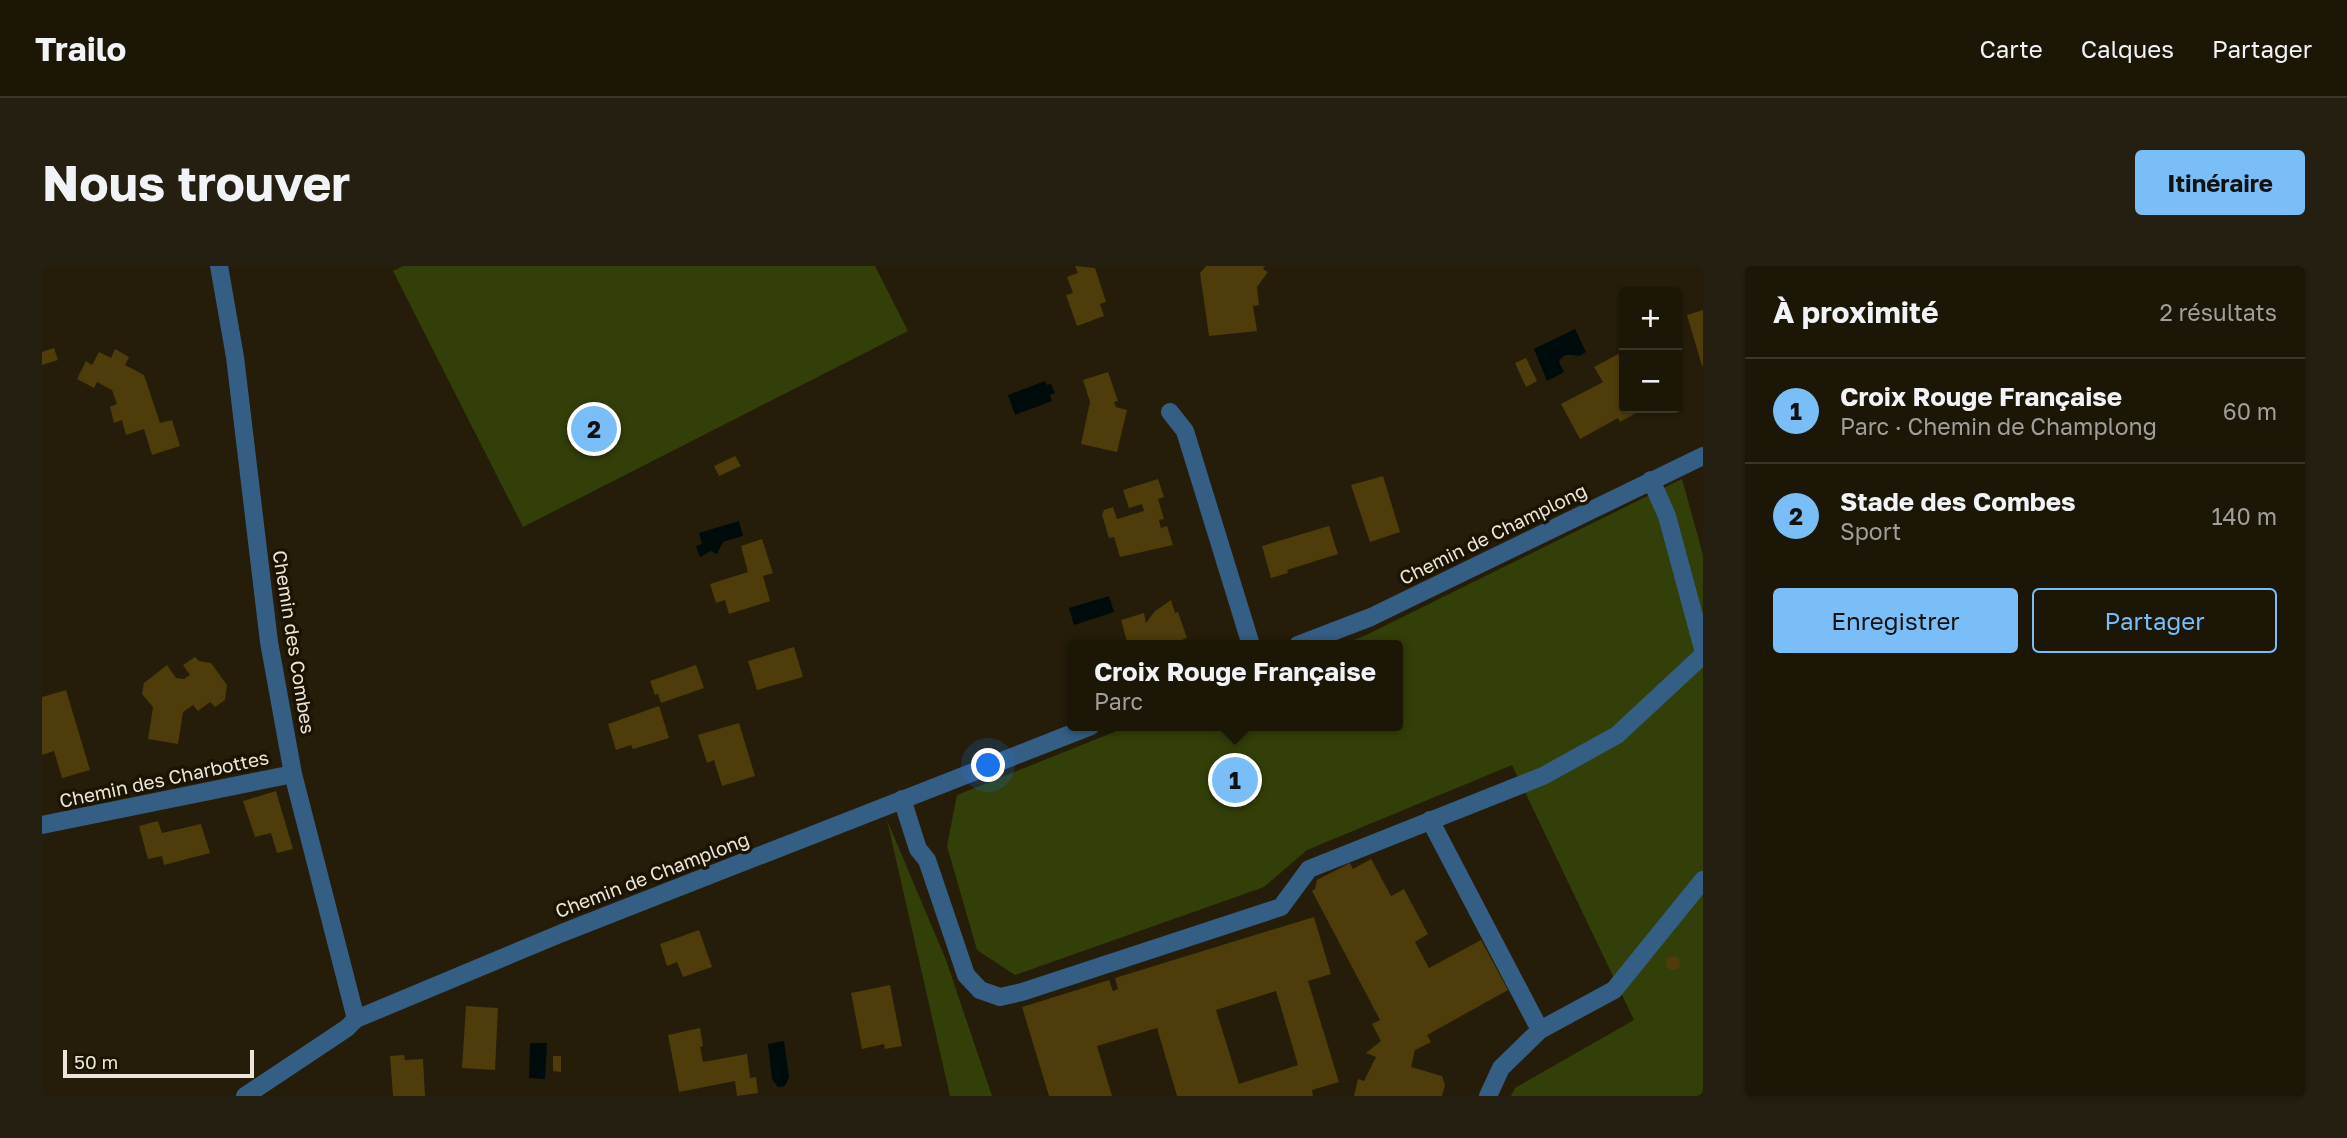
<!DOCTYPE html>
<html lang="fr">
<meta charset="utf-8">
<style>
:root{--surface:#1c1607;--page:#251f11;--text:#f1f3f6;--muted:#a09f9b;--line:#3a3528;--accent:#7abef8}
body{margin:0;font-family:"Golos Text",sans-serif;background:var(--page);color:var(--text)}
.controls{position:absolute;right:21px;top:21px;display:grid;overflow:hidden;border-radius:7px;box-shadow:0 2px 5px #0004}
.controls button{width:63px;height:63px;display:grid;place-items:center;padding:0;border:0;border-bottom:2px solid var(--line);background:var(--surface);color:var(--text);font:35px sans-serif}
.scale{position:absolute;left:21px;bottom:18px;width:191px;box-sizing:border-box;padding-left:7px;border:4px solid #ece6da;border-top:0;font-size:19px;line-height:24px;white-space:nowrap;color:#ece6da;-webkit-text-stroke:5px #1c1402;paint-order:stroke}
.you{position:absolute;left:947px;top:500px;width:24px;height:24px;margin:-18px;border:5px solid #fff;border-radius:50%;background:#1a73e8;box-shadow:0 0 0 10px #1a73e833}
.badge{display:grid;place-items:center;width:46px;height:46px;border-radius:50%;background:var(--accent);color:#111;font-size:23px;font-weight:700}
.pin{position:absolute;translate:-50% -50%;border:4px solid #fff;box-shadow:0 2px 7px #0006}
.popup{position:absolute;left:1025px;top:374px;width:336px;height:91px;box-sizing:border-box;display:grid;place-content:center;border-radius:7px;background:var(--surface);filter:drop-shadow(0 2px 5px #0005);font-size:23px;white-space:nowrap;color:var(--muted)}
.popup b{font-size:26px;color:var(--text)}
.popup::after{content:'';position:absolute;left:50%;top:100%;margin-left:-14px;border:14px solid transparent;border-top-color:var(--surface)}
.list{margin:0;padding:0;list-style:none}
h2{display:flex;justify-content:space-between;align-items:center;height:91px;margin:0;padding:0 28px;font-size:30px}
h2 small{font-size:23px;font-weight:400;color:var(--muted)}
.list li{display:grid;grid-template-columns:46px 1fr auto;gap:21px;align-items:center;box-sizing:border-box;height:105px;padding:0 28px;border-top:2px solid var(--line)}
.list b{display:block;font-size:26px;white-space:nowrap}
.list p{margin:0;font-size:23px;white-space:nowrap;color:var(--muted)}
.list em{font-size:23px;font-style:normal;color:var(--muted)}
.actions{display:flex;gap:14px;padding:21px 28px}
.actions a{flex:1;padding:16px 0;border:2px solid var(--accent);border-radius:7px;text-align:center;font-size:24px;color:var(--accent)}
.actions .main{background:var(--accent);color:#111}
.map{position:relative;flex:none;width:1661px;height:830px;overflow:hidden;border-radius:7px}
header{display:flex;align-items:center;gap:42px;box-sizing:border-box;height:98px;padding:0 35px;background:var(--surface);border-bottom:2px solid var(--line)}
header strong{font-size:33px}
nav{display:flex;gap:38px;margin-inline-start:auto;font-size:24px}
.intro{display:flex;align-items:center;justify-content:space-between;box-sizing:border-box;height:168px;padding:0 42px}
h1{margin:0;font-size:49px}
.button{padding:18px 32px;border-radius:7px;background:var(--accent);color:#111;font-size:24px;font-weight:700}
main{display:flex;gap:42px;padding:0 42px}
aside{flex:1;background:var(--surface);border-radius:7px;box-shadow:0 2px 5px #0004}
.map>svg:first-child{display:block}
.green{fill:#333f09}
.water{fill:#000b0c}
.building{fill:#4e3c0a;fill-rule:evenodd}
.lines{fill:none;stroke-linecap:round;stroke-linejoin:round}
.minor{stroke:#355e85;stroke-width:18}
.labels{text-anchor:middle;stroke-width:7;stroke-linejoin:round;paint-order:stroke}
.street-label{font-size:19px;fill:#ece6da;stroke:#1c1402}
</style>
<header>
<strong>Trailo</strong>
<nav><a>Carte</a><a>Calques</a><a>Partager</a></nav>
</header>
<div class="intro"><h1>Nous trouver</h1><a class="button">Itinéraire</a></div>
<main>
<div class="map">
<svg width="1661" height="830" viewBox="0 0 1661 830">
<rect width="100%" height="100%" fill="#251d09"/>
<path class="green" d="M361,0H833L866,65L481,261L351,5Z
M1640,213L1661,289V830H1469L1473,822L1592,754L1470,499L1265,584L1222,621L973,709L935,684L905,580L915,529L1087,460H1356V379H1297L1322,370Z
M845,554L904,694L950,830H908Z"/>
<path class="water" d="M1533,63L1544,86L1537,90C1529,89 1521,86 1517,96L1522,106L1505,115L1492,83Z
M1003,115L1005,119L1009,118L1013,127L1008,129L1010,135L973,149L966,129Z
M697,255L701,270L681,276L675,288L669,285L658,291L654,280L660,278L657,267Z
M1067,330L1072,346L1032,359L1027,342Z
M742,775L747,811L743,820L736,821L730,813L726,778Z
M488,777H505L503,813L487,812Z"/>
<path class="building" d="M1033,0L1053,2L1064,36L1058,38L1062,50L1035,60L1024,29L1031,27L1025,11L1036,7Z
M1164,0H1223L1221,3L1226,6L1215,21L1217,39L1211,40L1215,65L1167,70L1158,7Z
M1661,44V100H1660L1645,49Z
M12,82L16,94L0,99V86Z
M73,83L87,91L83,99L102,109L118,157L130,154L138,180L110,189L102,163L84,169L80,154L72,157L68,141L75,138L70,124L55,116L52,122L35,113L44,95L50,99L57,86L69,92Z
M1582,85V142H1596L1592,144L1594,147L1578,156L1576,152L1538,173L1519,138L1561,116L1552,101Z
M1484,92L1495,115L1484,121L1473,97Z
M1066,106L1076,135L1072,136L1074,141L1085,144L1075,186L1039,178L1048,136L1041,114Z
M693,190L699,200L677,210L672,200Z
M1341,210L1358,266L1328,276L1309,219Z
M1116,213L1122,231L1116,233L1122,253L1117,254L1119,262L1125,260L1131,279L1078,291L1072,271L1067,272L1060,249L1062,244L1071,241L1075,253L1102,245L1100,238L1087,242L1081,224Z
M1287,260L1296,288L1245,304L1246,307L1229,312L1220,280Z
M720,273L731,307L721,310L728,335L687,348L683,334L674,337L668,318L706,306L699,280Z
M1129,334L1133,347L1136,346L1145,372L1141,373L1143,379H1086L1079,354L1102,347L1104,357L1113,345Z
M752,381L761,411L715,424L706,395Z
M153,391L157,395L169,397L185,419L183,434L173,441L168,436L156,445L151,439L141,446L136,478L106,473L111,441L100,428L102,417L125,399L134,412L142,413L148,409L141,399Z
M654,399L662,422L619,437L616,428L613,429L608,415Z
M24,424L48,504L20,512L12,485L0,489V431Z
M617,440L627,472L591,483L589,479L574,484L566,458Z
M697,457L713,510L680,520L672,494L665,497L656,469Z
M234,525L251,583L235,587L229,567L213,571L201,535Z
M116,555L120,567L159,558L168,587L122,599L120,590L106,593L97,560Z
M1329,593L1349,630L1362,623L1386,668L1373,676L1387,702L1439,674L1466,724L1385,769L1389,776L1373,784L1369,801L1400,810L1403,819L1400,830H1312L1316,813L1322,815L1334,791L1324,787L1339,775L1330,758L1338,754L1270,625L1273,623L1275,614L1308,597L1311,603Z
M1272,651L1289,708L1266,715L1297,816L1270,824L1271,830H1135L1115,762L1055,780L1070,830H1007L980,741L1067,714L1071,725L1076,723L1073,712ZM1234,725L1256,799L1197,818L1174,744Z
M657,664L670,701L641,711L635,696L625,700L618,678Z
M1624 697a7 7 0 1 1 14 0a7 7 0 1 1-14 0Z
M848,719L860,780L843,783L842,778L820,783L809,727Z
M424,740L456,742L453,804L420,802Z
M658,762L661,780L658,781L661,796L705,788L708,812L714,811L716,827L695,830L693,815L637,826L626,769Z
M362,789L363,794L381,793L383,830H351L348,790Z
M511,790H519V806L511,805Z"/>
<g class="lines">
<path class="minor" d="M177,0L193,91L227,376L251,508L314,753
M1128,146L1143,165L1209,379
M1609,214L1625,250L1661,383
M1256,379L1329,351L1661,190
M860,533L876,583L885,594L924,709L938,724L958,731L980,726L1239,641L1267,603L1501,510L1575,469L1661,389
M1388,554L1498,764
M0,559L251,508
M203,830L305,762L314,753L520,667L1049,460
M1446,830L1459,802L1498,764L1572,724L1661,614"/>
</g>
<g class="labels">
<g class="street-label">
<text transform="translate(1451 268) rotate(-26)" y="7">Chemin de Champlong</text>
<text transform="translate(252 376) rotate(81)" y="7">Chemin des Combes</text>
<text transform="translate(122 513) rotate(-12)" y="7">Chemin des Charbottes</text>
<text transform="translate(610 609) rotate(-21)" y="7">Chemin de Champlong</text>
</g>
</g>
</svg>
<div class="controls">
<button>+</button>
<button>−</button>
</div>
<div class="scale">50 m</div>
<div class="you"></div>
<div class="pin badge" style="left:1193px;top:514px">1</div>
<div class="popup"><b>Croix Rouge Française</b>Parc</div>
<div class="pin badge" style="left:552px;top:163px">2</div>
</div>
<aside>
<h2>À proximité<small>2 résultats</small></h2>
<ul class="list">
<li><span class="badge">1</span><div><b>Croix Rouge Française</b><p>Parc · Chemin de Champlong</p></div><em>60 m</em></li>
<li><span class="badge">2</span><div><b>Stade des Combes</b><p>Sport</p></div><em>140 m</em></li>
</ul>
<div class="actions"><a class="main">Enregistrer</a><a>Partager</a></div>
</aside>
</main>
